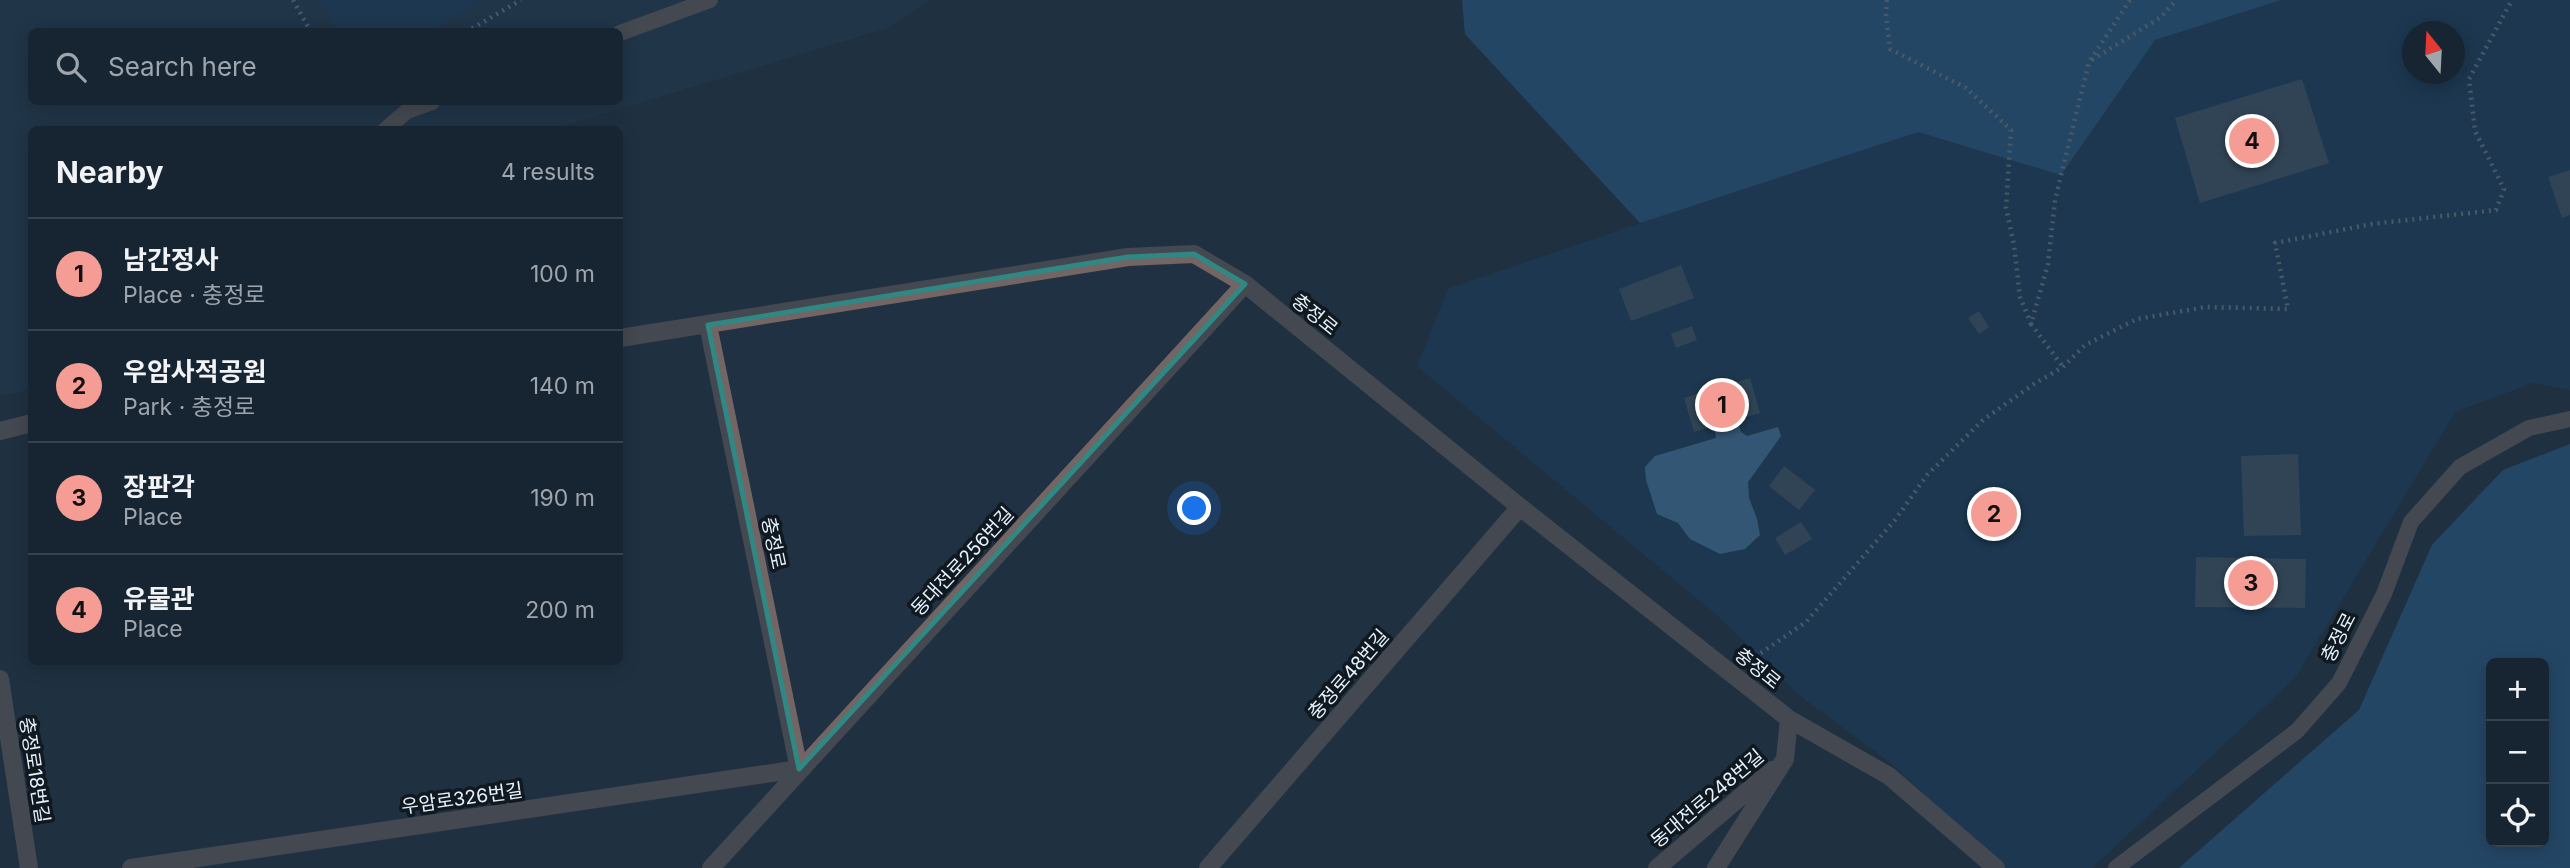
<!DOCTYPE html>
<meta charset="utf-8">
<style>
:root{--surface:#172532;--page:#24313e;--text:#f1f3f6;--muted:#9ea5ac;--line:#36424d;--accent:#f59c94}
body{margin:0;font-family:Inter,"Noto Sans KR",sans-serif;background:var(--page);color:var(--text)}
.controls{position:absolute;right:21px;bottom:21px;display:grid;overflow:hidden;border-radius:10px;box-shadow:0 4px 18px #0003}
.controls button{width:63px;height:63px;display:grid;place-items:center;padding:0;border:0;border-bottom:2px solid var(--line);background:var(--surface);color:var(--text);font:35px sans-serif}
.compass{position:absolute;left:2402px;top:21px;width:63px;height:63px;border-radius:50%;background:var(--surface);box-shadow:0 4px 18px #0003;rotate:342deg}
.you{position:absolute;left:1195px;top:509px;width:24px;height:24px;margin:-18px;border:5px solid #fff;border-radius:50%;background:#1a73e8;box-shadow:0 0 0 10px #1a73e833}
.badge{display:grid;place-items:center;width:46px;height:46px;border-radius:50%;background:var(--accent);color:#111;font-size:23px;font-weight:700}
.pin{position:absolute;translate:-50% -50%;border:4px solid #fff;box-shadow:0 2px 7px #0006}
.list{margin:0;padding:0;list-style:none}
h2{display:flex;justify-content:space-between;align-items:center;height:91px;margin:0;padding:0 28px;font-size:30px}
h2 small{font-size:23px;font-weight:400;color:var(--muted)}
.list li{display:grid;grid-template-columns:46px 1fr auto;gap:21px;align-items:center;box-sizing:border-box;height:112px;padding:0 28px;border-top:2px solid var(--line)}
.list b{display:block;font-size:26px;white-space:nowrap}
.list p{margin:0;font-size:23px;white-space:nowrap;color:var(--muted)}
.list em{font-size:23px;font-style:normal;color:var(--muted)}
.icon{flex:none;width:38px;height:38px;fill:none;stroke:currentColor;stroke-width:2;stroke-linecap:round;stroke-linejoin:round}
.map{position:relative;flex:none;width:2570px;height:868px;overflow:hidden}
.search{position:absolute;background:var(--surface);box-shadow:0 4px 18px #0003;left:28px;top:28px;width:595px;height:77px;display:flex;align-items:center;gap:18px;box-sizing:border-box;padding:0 24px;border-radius:10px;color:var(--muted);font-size:26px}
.panel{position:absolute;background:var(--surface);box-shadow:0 4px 18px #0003;left:28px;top:126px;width:595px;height:539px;border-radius:10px}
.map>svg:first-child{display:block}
.built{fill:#233b51;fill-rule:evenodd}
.green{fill:#193f60;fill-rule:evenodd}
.forest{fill:#2c6190;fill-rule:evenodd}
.water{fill:#4e83b4}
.building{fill:#475b6e}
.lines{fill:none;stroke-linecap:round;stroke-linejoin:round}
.path{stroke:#7b8a98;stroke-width:4.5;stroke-dasharray:2 5;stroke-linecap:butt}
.service{stroke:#726563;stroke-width:16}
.minor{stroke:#726563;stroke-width:18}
.marked{fill:none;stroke:#2f8883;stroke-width:5;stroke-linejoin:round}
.labels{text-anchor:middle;stroke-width:7;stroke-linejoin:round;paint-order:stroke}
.street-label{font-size:19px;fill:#e5f1fc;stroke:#101820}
</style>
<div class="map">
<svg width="2570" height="868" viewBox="0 0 2570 868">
<rect width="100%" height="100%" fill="#1f3142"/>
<path class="built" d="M0,0H930L890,27L553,129L32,130L31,389L0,396ZM32,32H620V102H32Z"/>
<path class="green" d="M319,0H482L428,31H338Z
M2281,0H2570V390L2533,383L2455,412L2295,678L2092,868H2003L1892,764L1799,695L1719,617L1417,366L1448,289L1640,223L1918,132L2061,175L2155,40ZM2412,32H2454V74H2412Z"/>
<path class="forest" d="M1462,0H2281L2155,40L2061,175L1918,132L1640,223L1465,34Z
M2570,444V868H2179L2359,710L2432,545L2503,470ZM2491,663H2544V842H2491Z"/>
<path class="water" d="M1739,425L1741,432L1747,436L1778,427L1781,436L1748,482L1749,498L1757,519L1760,535L1745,549L1720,554L1690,539L1678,523L1657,514L1646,480L1645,467L1655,456L1716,438L1715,431Z"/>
<path class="building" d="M2302,79L2329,163L2200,203L2175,118Z
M2570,170V215L2562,218L2548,177Z
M1681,265L1694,298L1631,321L1619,289Z
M1979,311L1989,327L1979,334L1968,318Z
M1692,326L1697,340L1676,348L1671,334Z
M1750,378L1760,413L1694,432L1684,398Z
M2298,454L2301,535L2244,536L2241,456Z
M1784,466L1815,490L1799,510L1769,486Z
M1801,522L1812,539L1785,555L1775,538Z
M2196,557L2306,559L2305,608L2195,607Z"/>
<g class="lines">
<path class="path" d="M293,0L311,32
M1887,0L1886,15L1890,49L1966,88L2011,130L2006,208L2014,245L2020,297L2031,324L2048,264L2055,200L2089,62L2130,0
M466,32L521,0
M2092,60L2161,17L2176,0
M2031,324L2063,367
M1755,657L1806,622L1895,520L1927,475L1983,420L2034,384L2063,367L2085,345L2137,319L2206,307L2288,309L2275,243L2372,224L2496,210L2504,189L2475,131L2469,79L2512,0"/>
<path class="service" d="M620,33L710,0
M385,130L407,111L432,102
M2116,868L2297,731L2339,683L2384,594L2411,522L2460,467L2529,428L2570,419"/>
<path class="minor" d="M620,338L1128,257L1194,254L1245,284L1520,507L1789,719L1785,759L1716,868
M0,431L32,423
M0,679L29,868
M1789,719L1889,776L1996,868
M131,868L799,769L708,325
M711,868L1245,284
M1208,868L1520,507
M1657,868L1772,770"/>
</g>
<path d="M0 0H2570V868H0ZM1194,254L1245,284L799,769L708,325L1128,257Z" fill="#1f3142" fill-opacity=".55" fill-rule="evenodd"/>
<path class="marked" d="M1194,254L1245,284L799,769L708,325L1128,257Z"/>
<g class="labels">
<g class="street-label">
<text transform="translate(1315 314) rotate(39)" y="7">충정로</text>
<text transform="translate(774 543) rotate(78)" y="7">충정로</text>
<text transform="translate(962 561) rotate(-47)" y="7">동대전로256번길</text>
<text transform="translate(2338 637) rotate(-63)" y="7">충정로</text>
<text transform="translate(1758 668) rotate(39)" y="7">충정로</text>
<text transform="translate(1348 674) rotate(-49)" y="7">충정로48번길</text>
<text transform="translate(35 770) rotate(81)" y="7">충정로18번길</text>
<text transform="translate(462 798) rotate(-8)" y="7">우암로326번길</text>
<text transform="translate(1707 798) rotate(-40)" y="7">동대전로248번길</text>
</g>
</g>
</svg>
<div class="controls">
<button>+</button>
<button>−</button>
<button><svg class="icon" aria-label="locate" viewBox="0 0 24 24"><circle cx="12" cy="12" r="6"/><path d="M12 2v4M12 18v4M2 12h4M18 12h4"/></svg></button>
</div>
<svg class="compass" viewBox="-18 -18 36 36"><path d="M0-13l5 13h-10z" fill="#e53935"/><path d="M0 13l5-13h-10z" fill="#9ea5ac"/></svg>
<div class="you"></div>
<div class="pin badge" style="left:1722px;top:405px">1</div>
<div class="pin badge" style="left:1994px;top:514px">2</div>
<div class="pin badge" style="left:2251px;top:583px">3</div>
<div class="pin badge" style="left:2252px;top:141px">4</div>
<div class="search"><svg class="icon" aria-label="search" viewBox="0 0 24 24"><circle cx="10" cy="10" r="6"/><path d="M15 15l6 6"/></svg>Search here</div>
<section class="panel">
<h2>Nearby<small>4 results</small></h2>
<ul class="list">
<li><span class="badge">1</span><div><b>남간정사</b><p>Place · 충정로</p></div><em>100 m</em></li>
<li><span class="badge">2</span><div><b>우암사적공원</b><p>Park · 충정로</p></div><em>140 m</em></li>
<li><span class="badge">3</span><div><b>장판각</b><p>Place</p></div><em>190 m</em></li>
<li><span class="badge">4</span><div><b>유물관</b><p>Place</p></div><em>200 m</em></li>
</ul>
</section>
</div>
